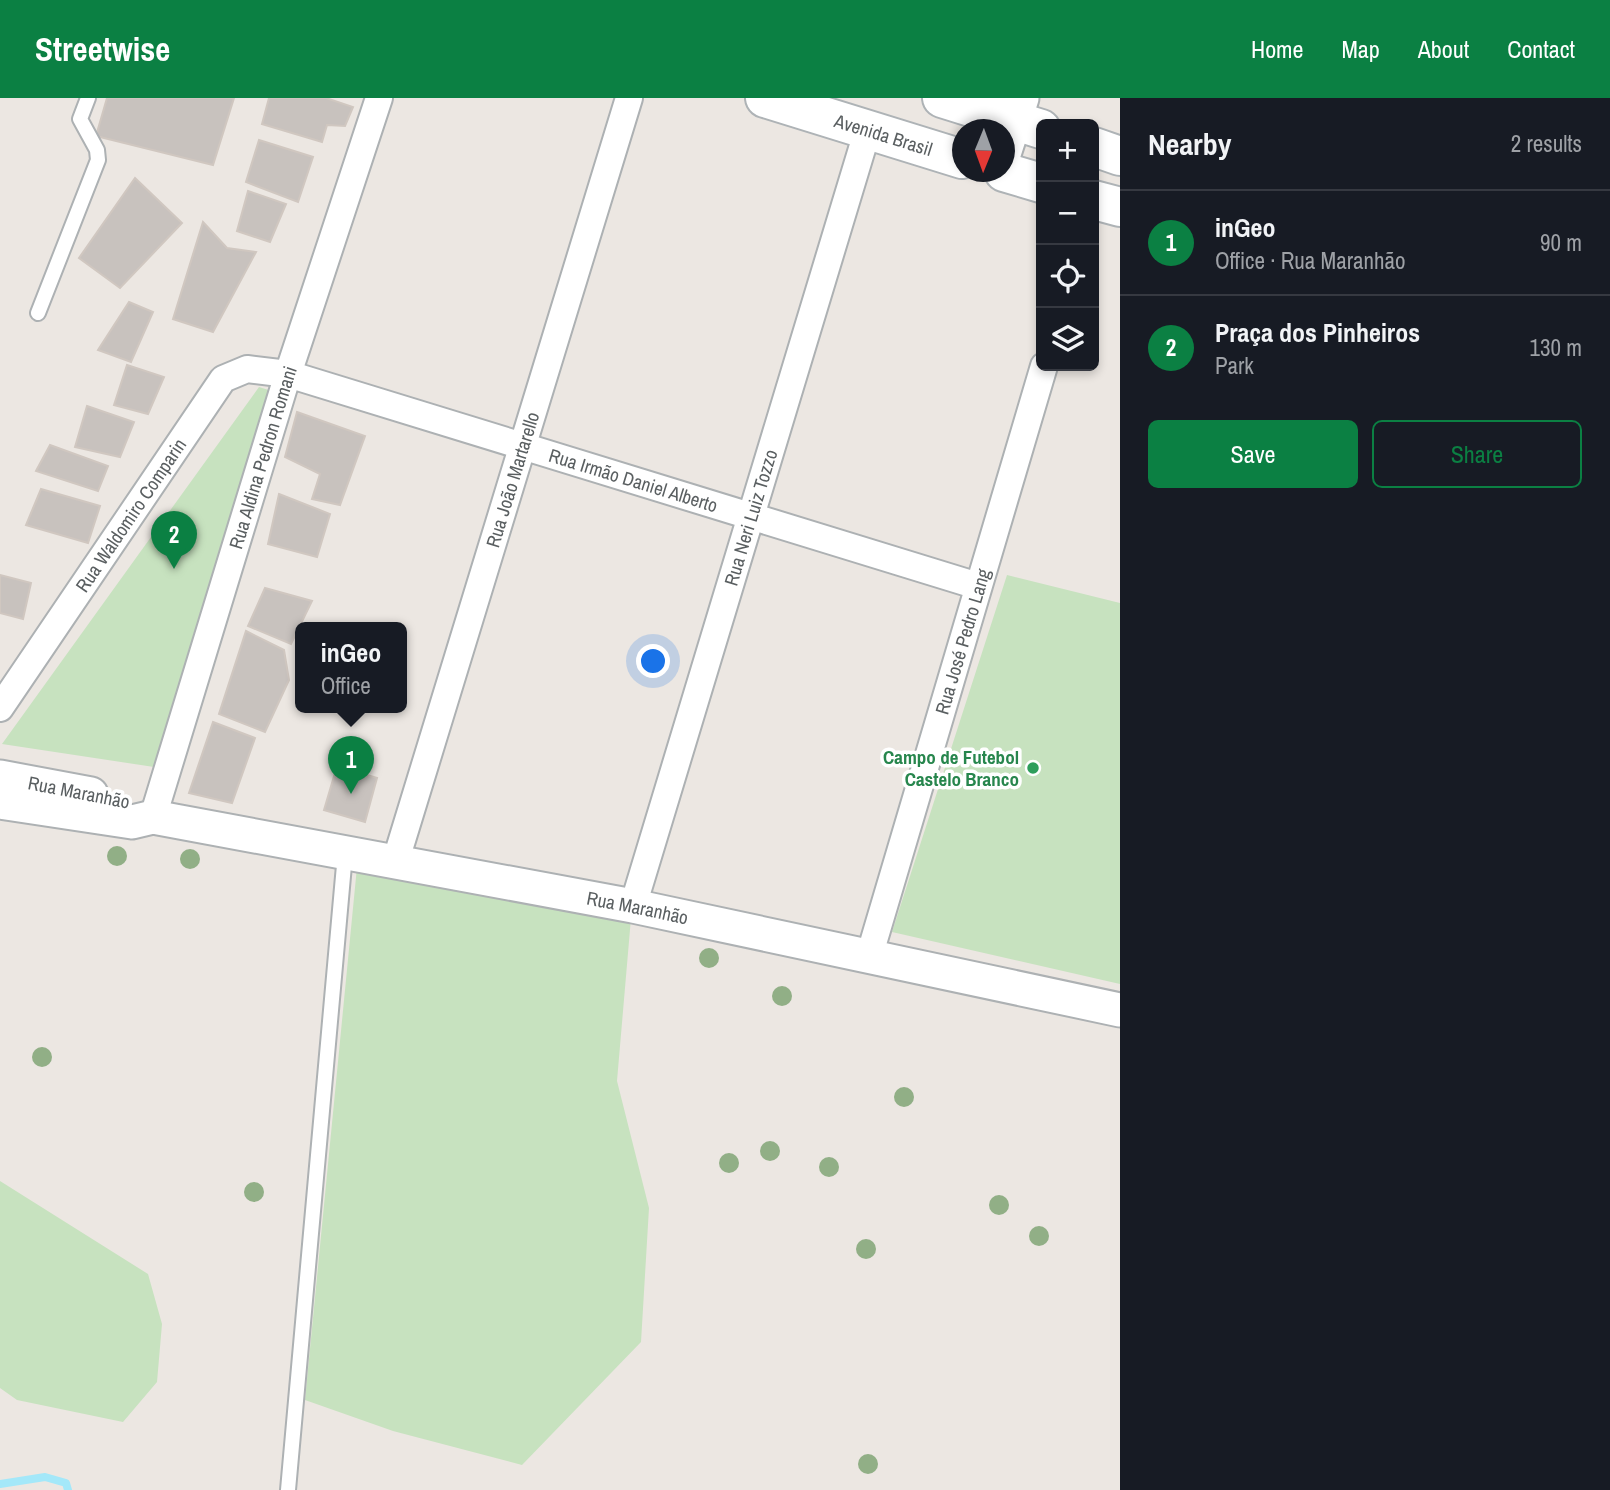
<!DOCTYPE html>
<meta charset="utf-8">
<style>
:root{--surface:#171b24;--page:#242831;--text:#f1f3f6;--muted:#9ea1a6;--line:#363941;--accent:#0b8043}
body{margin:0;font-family:"Archivo Narrow",sans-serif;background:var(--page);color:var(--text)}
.controls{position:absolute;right:21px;top:21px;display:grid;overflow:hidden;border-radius:10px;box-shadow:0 4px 10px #0003}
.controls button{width:63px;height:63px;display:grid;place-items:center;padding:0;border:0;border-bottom:2px solid var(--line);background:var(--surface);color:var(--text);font:35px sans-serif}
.compass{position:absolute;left:952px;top:21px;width:63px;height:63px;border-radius:50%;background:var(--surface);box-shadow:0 4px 10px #0003;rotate:181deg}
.you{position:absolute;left:654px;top:564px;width:24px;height:24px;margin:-18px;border:5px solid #fff;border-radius:50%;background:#1a73e8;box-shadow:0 0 0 10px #1a73e833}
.badge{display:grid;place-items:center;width:46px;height:46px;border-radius:50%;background:var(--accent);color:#fff;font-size:23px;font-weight:700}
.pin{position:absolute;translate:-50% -58px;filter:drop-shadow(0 2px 4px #0008)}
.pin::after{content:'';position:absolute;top:37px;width:24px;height:21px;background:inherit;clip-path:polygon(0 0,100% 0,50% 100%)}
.popup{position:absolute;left:295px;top:524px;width:112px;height:91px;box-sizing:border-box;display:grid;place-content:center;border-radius:10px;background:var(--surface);filter:drop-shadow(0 2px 5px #0005);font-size:23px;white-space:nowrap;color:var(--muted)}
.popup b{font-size:26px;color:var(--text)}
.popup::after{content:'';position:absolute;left:50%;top:100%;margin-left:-14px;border:14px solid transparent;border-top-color:var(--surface)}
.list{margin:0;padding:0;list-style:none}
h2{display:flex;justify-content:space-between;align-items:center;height:91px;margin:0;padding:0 28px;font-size:30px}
h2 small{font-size:23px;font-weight:400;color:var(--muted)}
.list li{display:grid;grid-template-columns:46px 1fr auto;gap:21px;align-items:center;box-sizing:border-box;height:105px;padding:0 28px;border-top:2px solid var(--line)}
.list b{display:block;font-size:26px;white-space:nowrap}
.list p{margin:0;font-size:23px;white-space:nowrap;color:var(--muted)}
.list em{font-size:23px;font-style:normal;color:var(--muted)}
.actions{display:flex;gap:14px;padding:21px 28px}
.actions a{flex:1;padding:16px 0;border:2px solid var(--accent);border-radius:10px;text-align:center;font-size:24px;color:var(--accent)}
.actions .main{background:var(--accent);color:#fff}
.icon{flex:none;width:38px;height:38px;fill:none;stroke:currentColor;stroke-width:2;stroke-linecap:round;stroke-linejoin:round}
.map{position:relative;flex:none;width:1120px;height:1392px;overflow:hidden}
header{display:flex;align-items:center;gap:42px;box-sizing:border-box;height:98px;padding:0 35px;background:var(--accent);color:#fff}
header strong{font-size:33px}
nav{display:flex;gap:38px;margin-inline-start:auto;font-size:24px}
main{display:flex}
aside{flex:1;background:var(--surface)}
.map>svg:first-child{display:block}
.green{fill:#c7e2bf}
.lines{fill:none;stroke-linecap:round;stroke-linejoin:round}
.stream{stroke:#a4e8f9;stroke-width:8}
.building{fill:#c8c2be;stroke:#d0c7c0;stroke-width:2}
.service-casing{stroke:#adb1b3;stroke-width:18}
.minor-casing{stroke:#adb1b3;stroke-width:30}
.tertiary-casing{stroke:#adb1b3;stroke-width:37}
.secondary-casing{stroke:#aeb3b6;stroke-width:42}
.service{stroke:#fff;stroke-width:14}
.minor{stroke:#fff;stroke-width:26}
.tertiary{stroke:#fff;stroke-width:33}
.secondary{stroke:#fff;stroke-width:38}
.tree{fill:#91af86}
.leisure-dot{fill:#2e9e5b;stroke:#fff;stroke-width:2.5}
.labels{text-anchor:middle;stroke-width:7;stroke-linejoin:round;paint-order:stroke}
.street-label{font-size:19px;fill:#5a5f61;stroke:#fff}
.leisure-label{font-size:19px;font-weight:bold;fill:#27864d;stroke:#fff;text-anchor:end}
</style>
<header>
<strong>Streetwise</strong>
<nav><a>Home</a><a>Map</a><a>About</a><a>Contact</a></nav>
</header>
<main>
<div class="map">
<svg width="1120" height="1392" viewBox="0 0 1120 1392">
<rect width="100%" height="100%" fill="#ece7e2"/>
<path class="green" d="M259,289L278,295L154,669L2,646Z
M1007,477L1120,505V886L892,834Z
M357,769L631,820L617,983L649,1110L641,1244L522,1367L393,1333L305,1302Z
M0,1083L148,1176L162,1226L157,1284L123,1324L17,1302L0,1290Z"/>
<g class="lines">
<path class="stream" d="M0,1386L45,1379L66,1385L68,1392"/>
</g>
<path class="building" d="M107,0H234L213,67L96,38Z
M269,0H326L353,9L345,28L327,27L322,44L262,26Z
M259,42L313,59L298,104L246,84Z
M135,80L182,125L120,190L79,160Z
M248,93L286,106L270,144L237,133Z
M203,124L227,150L256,154L213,234L173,221Z
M129,204L153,214L131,264L98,252Z
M127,267L164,279L148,316L114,307Z
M87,308L134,324L120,359L75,349Z
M297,314L365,338L340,407L312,401L320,376L285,359Z
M50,347L108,368L98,393L36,373Z
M41,391L100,408L88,445L26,427Z
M279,396L330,416L317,459L268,446Z
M0,477L31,485L23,521L0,515Z
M265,490L312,503L291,546L248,528Z
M246,533L284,552L289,582L265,634L219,616Z
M213,624L255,640L232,705L189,695Z
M337,668L377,680L365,724L324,712Z"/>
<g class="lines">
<defs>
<path id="service" d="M38,215L98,62L97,52L80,21L88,0
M288,1392L345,756"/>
<g id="minor">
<path id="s1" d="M0,610L223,281L247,271L288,276L978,488"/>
<path id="s2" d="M153,719L288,276L379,0"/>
<path id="s3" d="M395,765L629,0"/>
<path id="s4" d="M633,808L868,31"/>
<path id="s5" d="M869,859L1044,268"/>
</g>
<g id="tertiary">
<path d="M1004,56L1022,0"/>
<path d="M0,679L91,696"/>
<path id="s6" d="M0,704L132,724L153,719L633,808L1120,912"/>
</g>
<g id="secondary">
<path id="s7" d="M765,0L962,61"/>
<path d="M942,0L1041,31"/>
<path d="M1094,49L1120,58"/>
<path d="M1004,74L1041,85"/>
<path d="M1094,102L1120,109"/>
</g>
</defs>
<use href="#service" class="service-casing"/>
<use href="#minor" class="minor-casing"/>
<use href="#tertiary" class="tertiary-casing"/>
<use href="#secondary" class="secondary-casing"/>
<use href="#service" class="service"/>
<use href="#minor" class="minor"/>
<use href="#tertiary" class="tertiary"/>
<use href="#secondary" class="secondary"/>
</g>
<g class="tree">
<circle cx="117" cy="758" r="10"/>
<circle cx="190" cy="761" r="10"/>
<circle cx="709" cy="860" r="10"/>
<circle cx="782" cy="898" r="10"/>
<circle cx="42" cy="959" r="10"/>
<circle cx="904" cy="999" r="10"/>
<circle cx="770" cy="1053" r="10"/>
<circle cx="729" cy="1065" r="10"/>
<circle cx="829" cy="1069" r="10"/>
<circle cx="254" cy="1094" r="10"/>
<circle cx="999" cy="1107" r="10"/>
<circle cx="1039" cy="1138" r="10"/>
<circle cx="866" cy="1151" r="10"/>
<circle cx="868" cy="1366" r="10"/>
</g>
<circle class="leisure-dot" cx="1033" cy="670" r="7"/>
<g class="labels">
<g class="street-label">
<text dy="7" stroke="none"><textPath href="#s7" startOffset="124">Avenida Brasil</textPath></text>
<text dy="7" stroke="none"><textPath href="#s2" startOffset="376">Rua Aldina Pedron Romani</textPath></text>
<text dy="7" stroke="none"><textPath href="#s3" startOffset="401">Rua João Martarello</textPath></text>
<text dy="7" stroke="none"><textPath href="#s1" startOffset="826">Rua Irmão Daniel Alberto</textPath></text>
<text dy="7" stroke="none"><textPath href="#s1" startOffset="233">Rua Waldomiro Comparin</textPath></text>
<text dy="7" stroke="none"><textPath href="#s4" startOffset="406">Rua Neri Luiz Tozzo</textPath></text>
<text dy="7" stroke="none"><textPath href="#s5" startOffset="329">Rua José Pedro Lang</textPath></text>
<text transform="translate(79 694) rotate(11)" y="7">Rua Maranhão</text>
<text dy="7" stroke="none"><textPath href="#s6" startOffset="648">Rua Maranhão</textPath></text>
</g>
<g class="leisure-label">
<text x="1019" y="666">Campo de Futebol<tspan x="1019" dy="22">Castelo Branco</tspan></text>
</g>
</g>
</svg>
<div class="controls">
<button>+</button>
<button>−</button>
<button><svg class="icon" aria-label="locate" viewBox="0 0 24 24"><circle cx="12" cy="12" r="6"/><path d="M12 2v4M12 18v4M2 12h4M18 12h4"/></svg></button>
<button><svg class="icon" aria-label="layers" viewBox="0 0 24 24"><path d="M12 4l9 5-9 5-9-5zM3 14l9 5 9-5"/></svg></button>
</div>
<svg class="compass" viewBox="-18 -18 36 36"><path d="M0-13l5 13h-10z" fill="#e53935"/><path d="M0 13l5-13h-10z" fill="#9ea1a6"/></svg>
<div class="you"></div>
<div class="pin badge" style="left:351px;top:696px">1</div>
<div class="popup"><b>inGeo</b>Office</div>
<div class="pin badge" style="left:174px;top:471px">2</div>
</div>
<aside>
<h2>Nearby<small>2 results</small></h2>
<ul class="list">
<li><span class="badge">1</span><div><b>inGeo</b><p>Office · Rua Maranhão</p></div><em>90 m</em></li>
<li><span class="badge">2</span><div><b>Praça dos Pinheiros</b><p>Park</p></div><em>130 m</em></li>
</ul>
<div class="actions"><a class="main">Save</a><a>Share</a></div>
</aside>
</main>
